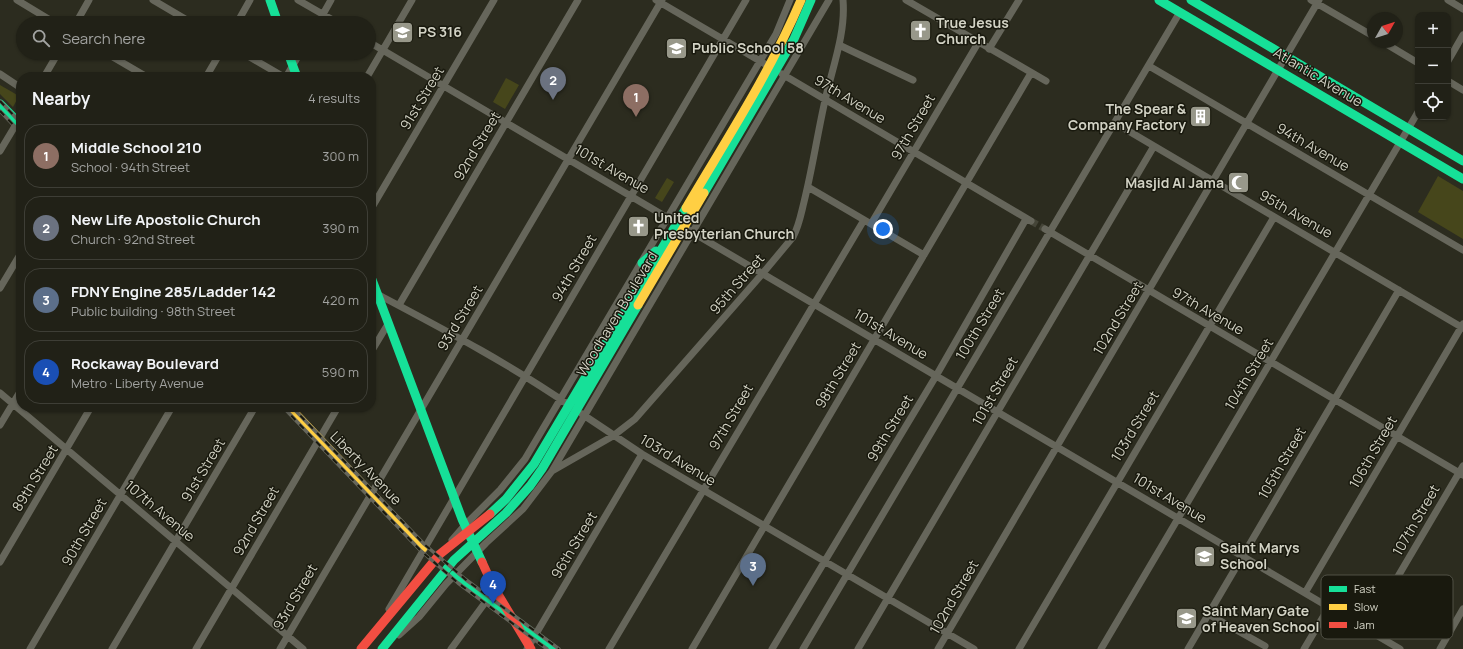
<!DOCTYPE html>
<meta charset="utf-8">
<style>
:root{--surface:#212117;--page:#292920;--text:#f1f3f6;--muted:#a2a3a1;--line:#3e3e36;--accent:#98988a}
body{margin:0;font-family:Manrope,sans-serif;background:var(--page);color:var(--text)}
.controls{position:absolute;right:12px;top:12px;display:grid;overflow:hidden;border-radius:8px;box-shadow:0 1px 3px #0004}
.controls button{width:36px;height:36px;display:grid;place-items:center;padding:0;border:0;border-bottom:1px solid var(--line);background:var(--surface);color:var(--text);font:20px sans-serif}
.compass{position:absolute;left:1367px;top:12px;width:36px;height:36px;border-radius:50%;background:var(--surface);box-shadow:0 1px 3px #0004;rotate:51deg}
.you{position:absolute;left:883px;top:229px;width:14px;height:14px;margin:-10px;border:3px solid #fff;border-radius:50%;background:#1a73e8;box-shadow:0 0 0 6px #1a73e833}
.badge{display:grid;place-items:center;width:26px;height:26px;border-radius:50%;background:var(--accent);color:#fff;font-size:13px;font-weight:700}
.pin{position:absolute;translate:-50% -33px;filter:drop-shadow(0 1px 2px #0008)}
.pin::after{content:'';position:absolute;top:21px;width:14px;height:12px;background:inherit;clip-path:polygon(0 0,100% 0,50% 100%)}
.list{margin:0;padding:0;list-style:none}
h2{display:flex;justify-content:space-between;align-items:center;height:52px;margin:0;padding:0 16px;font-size:17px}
h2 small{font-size:13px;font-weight:400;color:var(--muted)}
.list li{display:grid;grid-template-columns:26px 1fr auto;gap:12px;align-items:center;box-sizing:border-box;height:64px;margin:0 8px 8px;padding:0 8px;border:1px solid var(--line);border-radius:16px}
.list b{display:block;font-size:15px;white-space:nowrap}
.list p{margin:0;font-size:13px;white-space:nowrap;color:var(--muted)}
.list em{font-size:13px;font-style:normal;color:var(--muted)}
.icon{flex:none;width:22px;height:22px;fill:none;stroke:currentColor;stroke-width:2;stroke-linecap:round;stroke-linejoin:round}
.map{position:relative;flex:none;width:1463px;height:649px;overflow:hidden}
.search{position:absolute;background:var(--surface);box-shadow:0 1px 3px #0004;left:16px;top:16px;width:360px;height:44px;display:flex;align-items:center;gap:10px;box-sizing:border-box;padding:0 14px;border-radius:22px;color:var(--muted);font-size:15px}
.panel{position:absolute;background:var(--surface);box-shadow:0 1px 3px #0004;left:16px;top:72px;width:360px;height:340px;border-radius:16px}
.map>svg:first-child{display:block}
.green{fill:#46461b}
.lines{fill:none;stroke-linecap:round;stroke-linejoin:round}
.street-tunnel{stroke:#454538;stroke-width:7;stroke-dasharray:7 3.5;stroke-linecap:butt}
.street{stroke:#66665b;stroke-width:7}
.fast{stroke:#16e098;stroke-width:9}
.slow{stroke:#ffcf43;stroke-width:9}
.jam{stroke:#f24e42;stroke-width:9}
.rail-casing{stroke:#65655b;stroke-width:3.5}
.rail{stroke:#19190e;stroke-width:2;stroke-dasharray:6;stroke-linecap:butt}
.labels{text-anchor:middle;stroke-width:3;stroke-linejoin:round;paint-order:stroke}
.poi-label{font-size:14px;font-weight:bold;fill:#d2d2c4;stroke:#19190e;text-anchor:start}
.street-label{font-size:14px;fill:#d2d2c4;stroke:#19190e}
.key{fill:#19190e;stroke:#505045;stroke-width:1}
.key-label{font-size:11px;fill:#d2d2c4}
</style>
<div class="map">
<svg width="1463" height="649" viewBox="0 0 1463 649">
<rect width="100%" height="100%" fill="#2c2c1f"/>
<path class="green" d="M506,78L519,85L505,109L493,102Z
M0,85L19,96L13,107L0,94Z
M1438,176L1463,191V239L1418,212Z
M667,178L674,182L662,202L655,198Z"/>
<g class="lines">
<path class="street-tunnel" d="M1031,221L1045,229"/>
<path class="street" d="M17,0L55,23
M153,0L192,23
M298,0L338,23
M656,0L765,64
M906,0L1046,81
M1311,0L1373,36
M1448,0L1463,9
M76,23L89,0
M237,23L250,0
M318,23L331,0
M369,42L1400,649
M1383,42L1418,63
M839,45L913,80
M989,49L1019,0
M106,53L147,77
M243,53L284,77
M1448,61L1463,35
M1149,66L1463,250
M0,74L21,88
M782,74L1031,221
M44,77L58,53
M206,77L220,53
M286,77L300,53
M367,77L412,0
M1448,81L1463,90
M1115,123L1463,328
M0,151L21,116
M808,187L924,255
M371,209L494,0
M871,224L978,43
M1045,229L1463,475
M0,288L21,253
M377,294C443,329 510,364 572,407
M399,305L578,0
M371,352L388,324
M0,393L303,649
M582,414L642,454L974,649
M0,425L21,390
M552,471L613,436L635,419L763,273L793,237C799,226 801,214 804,202C812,170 817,137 824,105C831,71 846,35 843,0
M452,540L465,525L500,490L525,459L776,34L790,0
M0,562L91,407
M1305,593L1463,324
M389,609L746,0
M1208,614L1265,646
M1367,629L1463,466
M399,635L419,617L446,584L486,543L523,509L552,471L829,0
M30,649L172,407
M112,649L255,407
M196,649L338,407
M280,649L662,0
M451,649L487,600
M527,649L642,454
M609,649L864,220
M692,649L1031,73
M772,649L936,376L1026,219
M803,649L1180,12
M858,649L1154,146
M938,649L1319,0
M1019,649L1274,217
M1101,649L1418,112
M1188,649L1399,290
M1304,649L1329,607
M1440,649L1463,609"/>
<path class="fast" d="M270,0L278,23
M1159,0L1463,179
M1191,0L1463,161
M288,53L297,77
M0,104L21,125
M704,193L794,39L811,0
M642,263L656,251
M371,277L462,519L482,562
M490,514L506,499L534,464L686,208
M454,575L554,649
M382,649L454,560L506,513L530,486L542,469L638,305"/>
<path class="slow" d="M686,208C726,140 770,73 801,0
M638,305L704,193
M289,407L423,548"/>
<path class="jam" d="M482,562L493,586L531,649
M361,649L440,554L490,514"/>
<defs>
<path id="rail" d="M0,101L21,123
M0,111L21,133
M283,407L420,550L458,583L547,649
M292,407L424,544L465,579L559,649"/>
</defs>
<use href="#rail" class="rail-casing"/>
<use href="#rail" class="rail"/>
</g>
<defs>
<symbol id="church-square" viewBox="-11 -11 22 22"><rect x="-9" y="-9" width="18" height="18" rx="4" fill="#98988a" stroke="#19190e"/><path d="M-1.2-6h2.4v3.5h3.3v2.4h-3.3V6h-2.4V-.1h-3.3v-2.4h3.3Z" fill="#fff"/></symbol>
<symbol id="school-square" viewBox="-11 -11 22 22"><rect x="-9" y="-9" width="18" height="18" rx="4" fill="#98988a" stroke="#19190e"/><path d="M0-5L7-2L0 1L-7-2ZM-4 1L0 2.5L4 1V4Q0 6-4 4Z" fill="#fff"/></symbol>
<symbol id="building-square" viewBox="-11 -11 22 22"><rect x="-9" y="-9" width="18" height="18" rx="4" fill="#98988a" stroke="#19190e"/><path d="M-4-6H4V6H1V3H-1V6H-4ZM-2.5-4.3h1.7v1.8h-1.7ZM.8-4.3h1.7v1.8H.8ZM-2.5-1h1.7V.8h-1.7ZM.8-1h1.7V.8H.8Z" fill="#fff"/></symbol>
<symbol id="mosque-square" viewBox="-11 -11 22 22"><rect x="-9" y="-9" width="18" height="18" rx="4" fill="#98988a" stroke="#19190e"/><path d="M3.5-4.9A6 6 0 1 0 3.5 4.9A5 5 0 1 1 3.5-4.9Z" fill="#fff"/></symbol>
</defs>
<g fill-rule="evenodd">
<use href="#church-square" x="908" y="18" width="25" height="25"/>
<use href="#school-square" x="390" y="20" width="25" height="25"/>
<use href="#school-square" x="664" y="36" width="25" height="25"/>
<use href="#building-square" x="1188" y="104" width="25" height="25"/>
<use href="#mosque-square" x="1226" y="170" width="25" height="25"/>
<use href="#church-square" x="626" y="214" width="25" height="25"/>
<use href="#school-square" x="1192" y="544" width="25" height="25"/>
<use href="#school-square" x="1174" y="606" width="25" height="25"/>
</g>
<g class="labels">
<g class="poi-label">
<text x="936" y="28">True Jesus<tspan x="936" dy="16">Church</tspan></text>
<text x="418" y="37">PS 316</text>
<text x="692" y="53">Public School 58</text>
<text x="1186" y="114" text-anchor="end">The Spear &amp;<tspan x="1186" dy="16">Company Factory</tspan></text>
<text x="1224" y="188" text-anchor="end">Masjid Al Jama</text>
<text x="654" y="223">United<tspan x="654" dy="16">Presbyterian Church</tspan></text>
<text x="1220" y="553">Saint Marys<tspan x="1220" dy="16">School</tspan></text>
<text x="1202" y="616">Saint Mary Gate<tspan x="1202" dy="16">of Heaven School</tspan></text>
</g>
<g class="street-label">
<text transform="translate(1318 77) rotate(31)" y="5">Atlantic Avenue</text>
<text transform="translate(422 98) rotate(-59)" y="5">91st Street</text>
<text transform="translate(850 99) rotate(31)" y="5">97th Avenue</text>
<text transform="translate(913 127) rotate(-60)" y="5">97th Street</text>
<text transform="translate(477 146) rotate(-59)" y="5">92nd Street</text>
<text transform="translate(1313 147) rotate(30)" y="5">94th Avenue</text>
<text transform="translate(612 169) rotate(30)" y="5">101st Avenue</text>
<text transform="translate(1296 214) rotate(30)" y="5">95th Avenue</text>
<text transform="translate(574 268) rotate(-60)" y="5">94th Street</text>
<text transform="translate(737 284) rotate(-49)" y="5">95th Street</text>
<text transform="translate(1208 311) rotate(30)" y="5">97th Avenue</text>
<text transform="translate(617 314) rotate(-59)" y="5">Woodhaven Boulevard</text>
<text transform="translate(460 318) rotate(-59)" y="5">93rd Street</text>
<text transform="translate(1118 318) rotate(-59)" y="5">102nd Street</text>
<text transform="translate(980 324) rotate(-59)" y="5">100th Street</text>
<text transform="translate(891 334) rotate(31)" y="5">101st Avenue</text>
<text transform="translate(1249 374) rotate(-59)" y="5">104th Street</text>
<text transform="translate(838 375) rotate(-59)" y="5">98th Street</text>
<text transform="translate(995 391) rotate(-60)" y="5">101st Street</text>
<text transform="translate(731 417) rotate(-60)" y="5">97th Street</text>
<text transform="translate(1135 426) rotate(-59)" y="5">103rd Street</text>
<text transform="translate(890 428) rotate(-59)" y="5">99th Street</text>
<text transform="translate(1373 452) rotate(-60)" y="5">106th Street</text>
<text transform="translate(678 460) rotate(31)" y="5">103rd Avenue</text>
<text transform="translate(1282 463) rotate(-60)" y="5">105th Street</text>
<text transform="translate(366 468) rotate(46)" y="5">Liberty Avenue</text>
<text transform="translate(203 470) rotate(-59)" y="5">91st Street</text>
<text transform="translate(35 478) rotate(-59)" y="5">89th Street</text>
<text transform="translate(1170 498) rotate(31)" y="5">101st Avenue</text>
<text transform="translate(160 511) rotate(40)" y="5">107th Avenue</text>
<text transform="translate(1416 520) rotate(-60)" y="5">107th Street</text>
<text transform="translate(256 521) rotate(-60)" y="5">92nd Street</text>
<text transform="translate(84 532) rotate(-60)" y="5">90th Street</text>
<text transform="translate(574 545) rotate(-59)" y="5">96th Street</text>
<text transform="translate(295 597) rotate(-60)" y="5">93rd Street</text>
<text transform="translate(954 597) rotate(-60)" y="5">102nd Street</text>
</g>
</g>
<rect x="1321" y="575" width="132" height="64" rx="6" class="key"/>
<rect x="1329" y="586" width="18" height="6" fill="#16e098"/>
<rect x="1329" y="604" width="18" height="6" fill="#ffcf43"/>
<rect x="1329" y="622" width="18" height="6" fill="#f24e42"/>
<g class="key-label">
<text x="1354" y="593">Fast</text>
<text x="1354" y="611">Slow</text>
<text x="1354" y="629">Jam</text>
</g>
</svg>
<div class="controls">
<button>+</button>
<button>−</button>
<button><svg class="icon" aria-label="locate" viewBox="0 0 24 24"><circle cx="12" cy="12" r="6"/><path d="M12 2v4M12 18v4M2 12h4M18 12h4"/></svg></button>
</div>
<svg class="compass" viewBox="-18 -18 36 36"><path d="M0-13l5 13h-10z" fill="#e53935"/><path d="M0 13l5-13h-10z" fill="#a2a3a1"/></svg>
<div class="you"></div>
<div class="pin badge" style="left:636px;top:117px;background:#8d6e63">1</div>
<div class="pin badge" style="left:553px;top:100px;background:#6b7280">2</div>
<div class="pin badge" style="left:753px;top:586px;background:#5c6f8a">3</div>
<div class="pin badge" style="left:493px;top:604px;background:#1a4fb4">4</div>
<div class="search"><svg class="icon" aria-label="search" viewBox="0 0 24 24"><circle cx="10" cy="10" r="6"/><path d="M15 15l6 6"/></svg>Search here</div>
<section class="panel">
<h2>Nearby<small>4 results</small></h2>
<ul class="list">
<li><span class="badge" style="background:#8d6e63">1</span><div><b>Middle School 210</b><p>School · 94th Street</p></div><em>300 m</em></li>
<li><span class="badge" style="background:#6b7280">2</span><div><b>New Life Apostolic Church</b><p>Church · 92nd Street</p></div><em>390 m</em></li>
<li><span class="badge" style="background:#5c6f8a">3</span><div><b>FDNY Engine 285/Ladder 142</b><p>Public building · 98th Street</p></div><em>420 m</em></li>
<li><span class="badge" style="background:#1a4fb4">4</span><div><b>Rockaway Boulevard</b><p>Metro · Liberty Avenue</p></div><em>590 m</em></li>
</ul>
</section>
</div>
